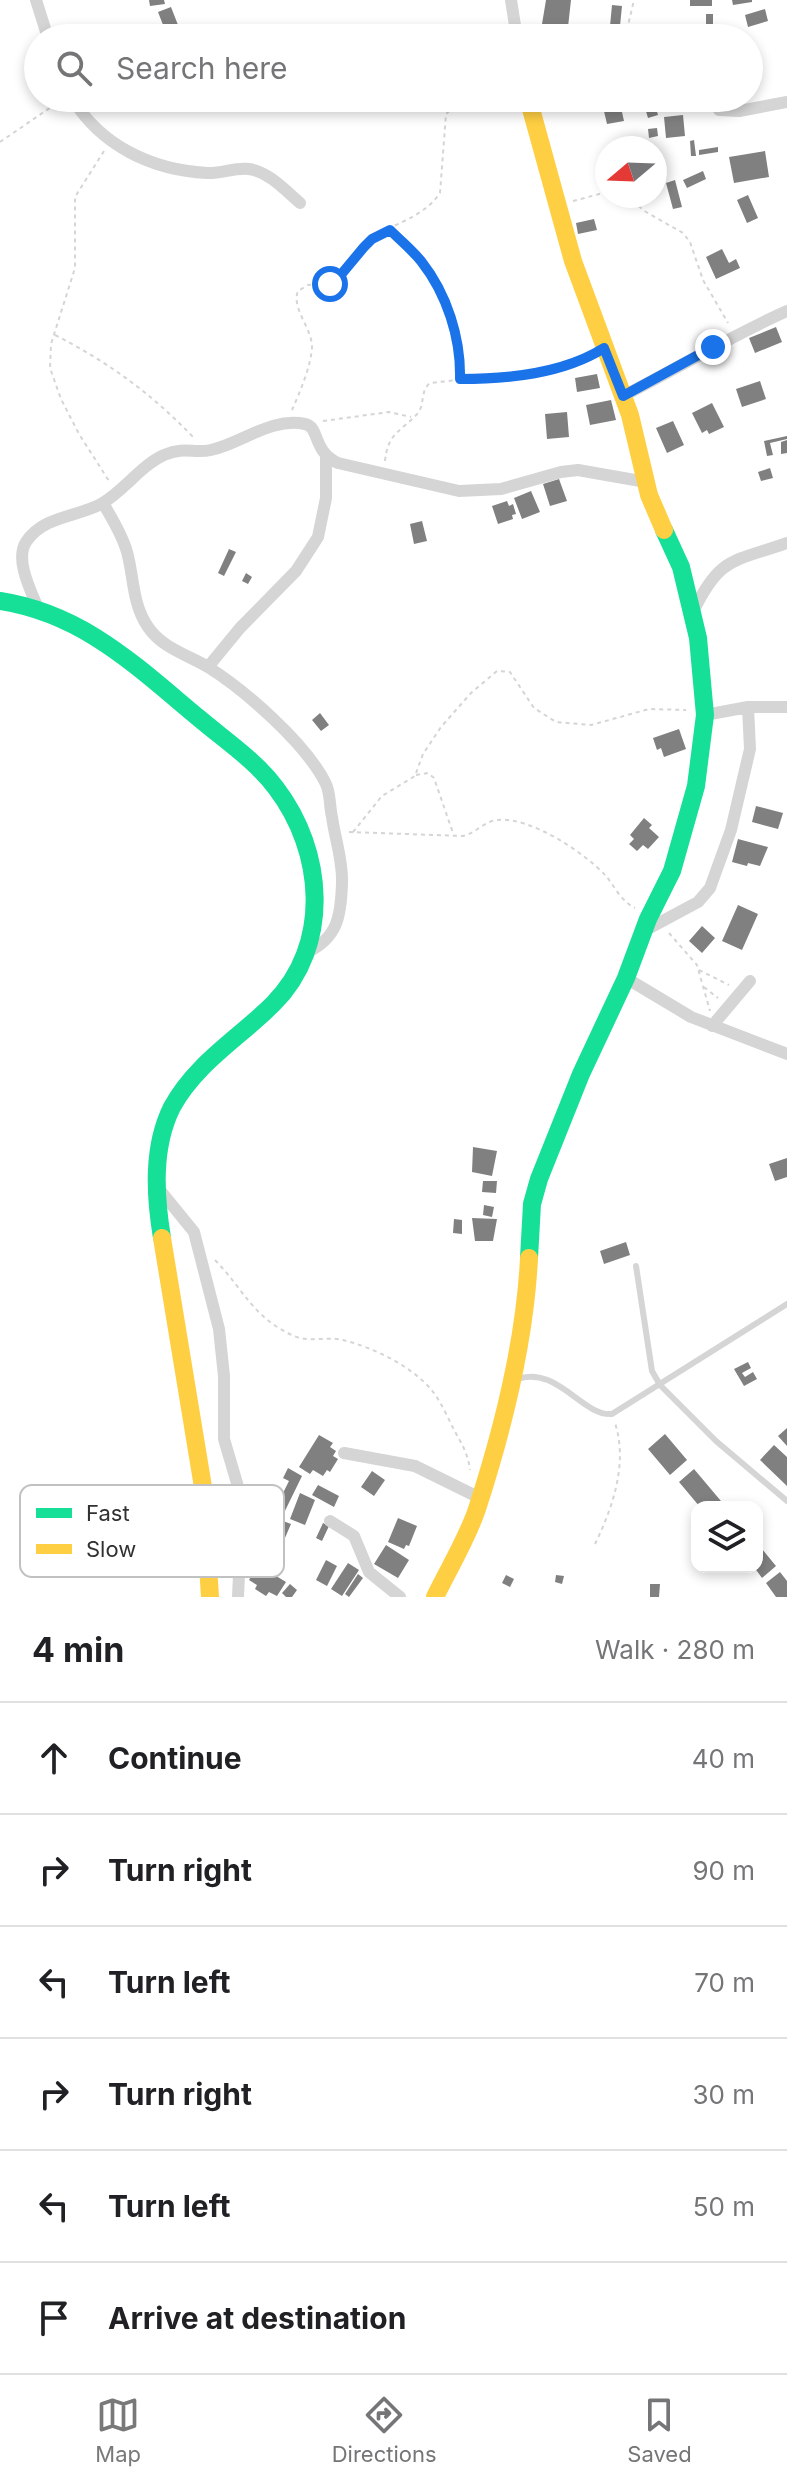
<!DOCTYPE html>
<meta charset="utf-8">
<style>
:root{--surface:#fff;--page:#f6f6f6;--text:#202124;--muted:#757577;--line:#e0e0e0;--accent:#797979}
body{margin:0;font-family:Inter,sans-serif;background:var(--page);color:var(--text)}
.controls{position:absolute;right:24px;bottom:24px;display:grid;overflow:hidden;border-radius:16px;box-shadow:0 4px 12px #0003}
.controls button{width:72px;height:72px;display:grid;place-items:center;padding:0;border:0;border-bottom:2px solid var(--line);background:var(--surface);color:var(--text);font:40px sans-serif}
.compass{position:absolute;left:595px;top:136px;width:72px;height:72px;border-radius:50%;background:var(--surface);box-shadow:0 4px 12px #0003;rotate:251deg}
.stop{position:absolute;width:24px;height:24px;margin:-18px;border:6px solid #1a73e8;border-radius:50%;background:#fff}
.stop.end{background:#1a73e8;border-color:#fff;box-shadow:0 2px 8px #0008}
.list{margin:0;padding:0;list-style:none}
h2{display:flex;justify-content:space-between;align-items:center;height:104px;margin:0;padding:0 32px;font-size:34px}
h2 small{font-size:26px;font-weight:400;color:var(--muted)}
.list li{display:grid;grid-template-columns:52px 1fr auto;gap:24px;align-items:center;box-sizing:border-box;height:112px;padding:0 32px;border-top:2px solid var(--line)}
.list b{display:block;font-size:30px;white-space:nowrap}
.list em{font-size:26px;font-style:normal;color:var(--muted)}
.icon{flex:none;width:44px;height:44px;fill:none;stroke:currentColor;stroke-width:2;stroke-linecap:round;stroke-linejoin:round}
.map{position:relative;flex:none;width:787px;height:1597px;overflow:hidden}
.search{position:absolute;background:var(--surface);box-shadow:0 4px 12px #0003;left:24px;right:24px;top:24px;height:88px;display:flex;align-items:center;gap:20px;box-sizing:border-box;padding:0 28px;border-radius:44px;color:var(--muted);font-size:30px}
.sheet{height:776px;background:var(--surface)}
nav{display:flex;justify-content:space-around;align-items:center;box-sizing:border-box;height:112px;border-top:2px solid var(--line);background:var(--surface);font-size:22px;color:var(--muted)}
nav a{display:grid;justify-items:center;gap:4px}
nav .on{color:var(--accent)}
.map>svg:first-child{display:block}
.building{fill:#808080}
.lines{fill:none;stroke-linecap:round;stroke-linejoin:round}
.path{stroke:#d5d5d5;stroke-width:2;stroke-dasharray:4 4;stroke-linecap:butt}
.lane{stroke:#d5d5d5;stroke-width:6}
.street{stroke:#d5d5d5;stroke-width:12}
.fast{stroke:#16e098;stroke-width:18}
.slow{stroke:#ffcf43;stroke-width:18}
.route{stroke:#1a73e8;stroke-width:10}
.key{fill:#fff;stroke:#c1c1c1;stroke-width:2}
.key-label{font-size:22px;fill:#313131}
</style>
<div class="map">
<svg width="787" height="1597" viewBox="0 0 787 1597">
<rect width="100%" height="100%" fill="#fff"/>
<path class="building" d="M149,0H164L165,4L150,6Z
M546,0H571L568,27L542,24Z
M690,0H712V6H690Z
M732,0H752V2L733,5Z
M612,5L622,6L620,26H610Z
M171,7L178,25L165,30L158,12Z
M765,9L768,21L748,27L745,15Z
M706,14H713V28H706Z
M88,98H100L103,102L94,110L86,100Z
M653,98L658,115L648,118L643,101Z
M700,98H724V100L700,103Z
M620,103L624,121L607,124L603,107Z
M683,115L685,136L666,138L664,117Z
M657,128L658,136L649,138L648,129Z
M694,140L696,156H691L690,141Z
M718,147V152L699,155V150Z
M765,151L769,177L734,183L729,157Z
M703,171L706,179L687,188L683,180Z
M675,180L682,207L673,209L666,183Z
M748,195L758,218L747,223L737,200Z
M594,219L597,230L578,234L576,223Z
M722,249L729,263L736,259L740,268L716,279L706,257Z
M776,327L782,342L755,353L749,338Z
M597,374L600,388L577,392L575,378Z
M760,381L766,399L742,407L736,389Z
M611,400L616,420L590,425L586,405Z
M712,403L724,427L709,434L707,430L702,433L692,413Z
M567,412L569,437L547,439L545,414Z
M673,421L684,445L667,453L656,428Z
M787,436V439L770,443L773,455L767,456L764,441Z
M787,440V453L781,454V442Z
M770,468L773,478L761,481L758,472Z
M559,479L567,501L550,506L543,484Z
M531,491L540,512L522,519L514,498Z
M507,501L509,506L513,504L516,514L512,515L513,519L498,524L492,506Z
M422,521L427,541L414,544L410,524Z
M229,549L236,552L224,576L218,573Z
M246,573L252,577L248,584L242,581Z
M320,713L329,725L321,731L312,720Z
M679,729L686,749L664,757L661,748L657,750L653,738Z
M756,806L783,813L778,829L752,822Z
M644,818L652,825L649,828L659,837L648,849L643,845L637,851L629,844L634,839L630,835Z
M738,839L768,847L760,866L748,863L747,866L732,862Z
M738,905L758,914L742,950L722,941Z
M702,926L715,938L702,953L689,941Z
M473,1147L497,1151L492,1176L472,1172Z
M787,1158V1177L775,1181L769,1164Z
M483,1181H497L496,1193L482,1192Z
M484,1205L494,1207L492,1217L483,1215Z
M472,1218L497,1219L493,1241H475Z
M454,1219L462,1220V1234L453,1233Z
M626,1242L630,1255L604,1264L600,1251Z
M748,1362L751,1368L742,1373L745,1377L753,1372L757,1379L744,1386L734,1369Z
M787,1428V1446L778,1436Z
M665,1434L687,1460L670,1475L648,1449Z
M319,1435L333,1443L330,1447L336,1451L333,1456L338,1459L330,1472L327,1470L323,1476L313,1470L310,1474L299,1467Z
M774,1445L787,1457V1486L760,1460Z
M288,1468L302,1476L282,1517L273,1513L289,1481L283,1478Z
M694,1469L726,1507H700L679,1482Z
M372,1471L385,1480L374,1496L361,1487Z
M318,1485L339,1496L334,1507L312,1495Z
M300,1493L315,1500L305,1525L290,1519Z
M267,1515L291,1524L275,1561L244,1547L248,1534L262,1540L265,1533L262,1530Z
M398,1518L417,1526L409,1546L406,1545L404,1549L388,1542Z
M323,1523L329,1526L322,1541L316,1538Z
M757,1543L776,1566L762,1578L754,1567H757Z
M386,1545L409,1560L398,1578L374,1564Z
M326,1560L337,1566L327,1586L316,1580Z
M348,1563L359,1570L342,1596L331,1589Z
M258,1565L286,1582L277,1596L269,1592L266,1596L255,1589L257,1585L249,1580Z
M780,1572L787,1581V1597H776L766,1583Z
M358,1574L363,1578L349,1597L345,1594Z
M506,1575L514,1579L510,1587L502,1583Z
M556,1575L564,1576L562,1584L555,1582Z
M290,1584L297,1590L292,1597H286L282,1593Z
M650,1584H660L659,1597H650Z"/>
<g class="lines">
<path class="path" d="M625,38L634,0
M0,142L60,101
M104,151L75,197V268L51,344L50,368L61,399L79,434L109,481
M626,196L646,212L683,233L690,242L703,280L728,323
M573,201L607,192
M390,230C401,241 412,250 421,261C446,293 461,337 460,377
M55,335C108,362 152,394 193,437
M292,410C300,392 311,366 312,347C312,328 291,308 298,291L308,285L334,283C345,268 357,251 372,239C394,222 422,219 440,193L446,114L457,104L489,98
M323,421L389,412L411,417
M385,461C388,432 401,432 418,413C425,404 420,391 430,383L534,372L570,366L593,355
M416,775L428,773L434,778L454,836
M349,832L463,836C476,833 483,822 497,820C529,816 584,852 606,876C615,887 621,901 635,908
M353,832L382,796L415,776L423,754L441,727L471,693L497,671L510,672L534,708L556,722L591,725L649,709L686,710
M669,933L697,965L710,1011
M699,970L729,985
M704,987L718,998
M215,1260C245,1291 252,1317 294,1336C310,1343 327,1336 343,1340C372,1347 409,1365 429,1387C440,1399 447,1416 454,1430C462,1444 468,1454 470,1470
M595,1544C613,1507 628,1463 615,1423"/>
<path class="lane" d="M636,1266L652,1371L660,1385L716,1441L787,1501
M517,1379C557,1365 583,1417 612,1414L787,1304"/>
<path class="street" d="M36,0L48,38
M511,0L517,38
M72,98C101,146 152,170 207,173C221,174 235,167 249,169C269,172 285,190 300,203
M719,110L739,111L787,102
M623,396C678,368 731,336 787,311
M103,503C112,519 122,534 127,552C134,577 132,604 148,627C162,648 188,655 208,667C246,691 305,743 325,782C331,793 329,804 332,817C335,839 343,861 342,883C341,916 338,938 306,953
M37,606C30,589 15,559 26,542C43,516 77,517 101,504C124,491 140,466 164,455C186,446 193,454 211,450C242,443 271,417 305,424C320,427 312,451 338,463L459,491L501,489L561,472L578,470L646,482
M693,612C720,556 733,562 787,543
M208,667L240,628L296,571L318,537L326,498V458
M705,715L748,707H787
M644,931L698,902L710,888L731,830L750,749L748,707
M626,978L691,1017L787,1054
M712,1026L750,981
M159,1189L194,1232L219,1329L224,1376V1439L239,1490L241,1529L238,1597
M344,1453L415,1466L480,1498
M330,1521L354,1536L369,1572L400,1597"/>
<path class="fast" d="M0,601C84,614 137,667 200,719C226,741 256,761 276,788C324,851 332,945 273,1004C239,1038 196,1063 172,1107C152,1147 155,1195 162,1238
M529,1258L532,1204L539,1179L581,1074L626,978L648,919L672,871L696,786L705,715L698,638L681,567L664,530"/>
<path class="slow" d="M528,98L573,261L630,415L649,495L664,530
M162,1238L203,1487L210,1597
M435,1597C449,1568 467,1539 477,1509C503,1429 525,1342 529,1258"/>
</g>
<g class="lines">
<path class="route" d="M330,284L334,283L364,247L372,239L390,230C401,241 412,250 421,261C447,294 461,338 460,379C508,379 563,374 604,348L623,396L713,347"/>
</g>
<rect x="20" y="1485" width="264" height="92" rx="12" class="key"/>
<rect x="36" y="1508" width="36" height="10" fill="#16e098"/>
<rect x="36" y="1544" width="36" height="10" fill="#ffcf43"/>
<g class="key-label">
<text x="86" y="1521">Fast</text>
<text x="86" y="1557">Slow</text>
</g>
</svg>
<div class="controls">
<button><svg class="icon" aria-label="layers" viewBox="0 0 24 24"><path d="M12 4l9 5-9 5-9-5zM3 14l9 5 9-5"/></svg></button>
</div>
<svg class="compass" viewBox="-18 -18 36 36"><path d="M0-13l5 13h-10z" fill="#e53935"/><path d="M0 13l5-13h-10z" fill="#757577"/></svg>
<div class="stop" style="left:330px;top:284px"></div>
<div class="stop end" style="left:713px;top:347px"></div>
<div class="search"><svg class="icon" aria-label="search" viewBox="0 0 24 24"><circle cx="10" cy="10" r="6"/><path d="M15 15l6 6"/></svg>Search here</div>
</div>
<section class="sheet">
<h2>4 min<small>Walk · 280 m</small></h2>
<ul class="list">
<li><svg class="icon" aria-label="ahead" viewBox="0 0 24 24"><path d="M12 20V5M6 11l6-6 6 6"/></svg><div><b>Continue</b></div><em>40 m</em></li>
<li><svg class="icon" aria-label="right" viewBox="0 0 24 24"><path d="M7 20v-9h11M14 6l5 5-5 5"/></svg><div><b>Turn right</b></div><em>90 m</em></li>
<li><svg class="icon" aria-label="left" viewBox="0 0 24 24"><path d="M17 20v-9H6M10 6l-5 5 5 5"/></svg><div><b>Turn left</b></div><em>70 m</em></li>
<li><svg class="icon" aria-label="right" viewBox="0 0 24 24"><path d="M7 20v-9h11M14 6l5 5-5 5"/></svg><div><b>Turn right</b></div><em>30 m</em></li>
<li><svg class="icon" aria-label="left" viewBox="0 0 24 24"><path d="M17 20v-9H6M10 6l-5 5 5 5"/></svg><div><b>Turn left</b></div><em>50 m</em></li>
<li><svg class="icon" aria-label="arrive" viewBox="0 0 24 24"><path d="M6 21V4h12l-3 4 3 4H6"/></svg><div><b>Arrive at destination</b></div></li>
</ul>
</section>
<nav>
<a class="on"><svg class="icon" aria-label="map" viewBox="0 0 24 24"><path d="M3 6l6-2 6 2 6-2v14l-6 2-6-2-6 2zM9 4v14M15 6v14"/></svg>Map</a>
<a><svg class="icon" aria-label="directions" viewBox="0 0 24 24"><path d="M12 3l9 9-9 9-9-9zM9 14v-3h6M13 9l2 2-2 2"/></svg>Directions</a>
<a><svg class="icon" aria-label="saved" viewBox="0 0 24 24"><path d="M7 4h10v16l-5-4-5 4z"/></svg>Saved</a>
</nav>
